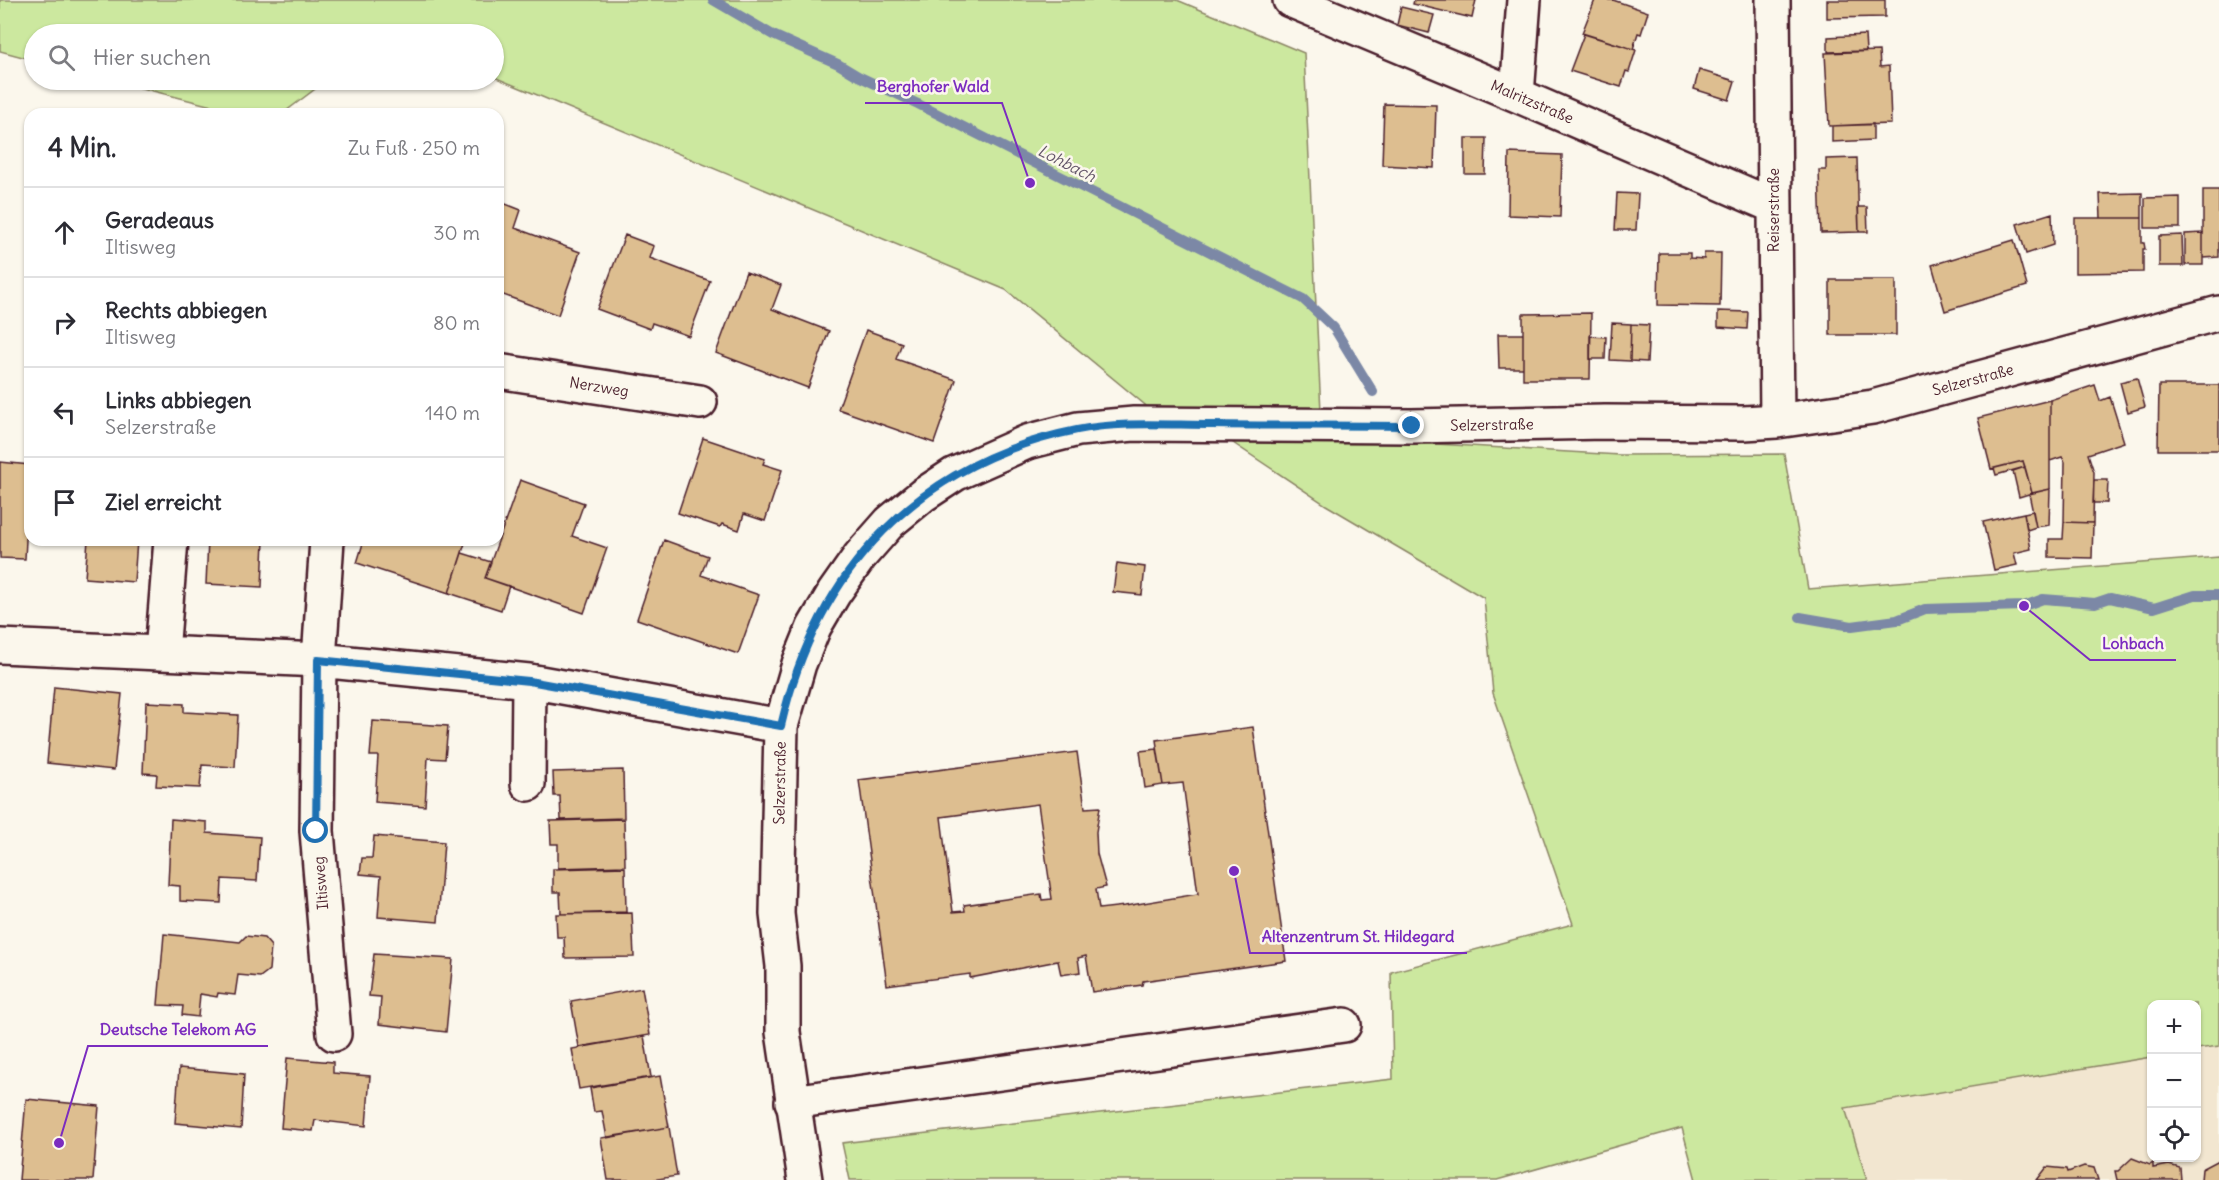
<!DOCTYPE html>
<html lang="de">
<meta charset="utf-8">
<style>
:root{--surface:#fff;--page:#f7f7f7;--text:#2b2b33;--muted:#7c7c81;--line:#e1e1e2}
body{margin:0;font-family:Delius,sans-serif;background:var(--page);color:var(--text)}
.controls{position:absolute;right:18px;bottom:18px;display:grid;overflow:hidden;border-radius:12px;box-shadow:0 2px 4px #0004}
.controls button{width:54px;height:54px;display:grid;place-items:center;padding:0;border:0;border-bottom:2px solid var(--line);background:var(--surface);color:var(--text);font:30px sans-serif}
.stop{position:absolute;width:18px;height:18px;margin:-14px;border:4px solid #1f6fb2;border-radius:50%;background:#fff}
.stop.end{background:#1f6fb2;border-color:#fff;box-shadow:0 2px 6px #0008}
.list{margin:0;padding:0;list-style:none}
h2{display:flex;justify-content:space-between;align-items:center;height:78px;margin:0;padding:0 24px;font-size:26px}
h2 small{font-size:20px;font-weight:400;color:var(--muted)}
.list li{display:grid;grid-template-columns:39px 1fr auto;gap:18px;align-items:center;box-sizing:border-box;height:90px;padding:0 24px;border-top:2px solid var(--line)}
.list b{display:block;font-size:22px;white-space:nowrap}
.list p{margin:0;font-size:20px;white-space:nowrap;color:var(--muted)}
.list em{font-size:20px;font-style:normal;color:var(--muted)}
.icon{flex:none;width:33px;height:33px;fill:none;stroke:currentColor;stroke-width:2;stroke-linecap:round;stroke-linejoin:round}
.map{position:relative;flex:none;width:2219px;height:1180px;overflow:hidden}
.search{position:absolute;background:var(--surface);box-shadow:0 2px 4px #0004;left:24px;top:24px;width:480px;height:66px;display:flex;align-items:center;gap:15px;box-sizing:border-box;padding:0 21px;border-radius:33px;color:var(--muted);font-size:22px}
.panel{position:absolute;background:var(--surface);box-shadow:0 2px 4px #0004;left:24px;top:108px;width:480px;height:438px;border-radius:18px}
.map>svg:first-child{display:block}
.built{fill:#f2e6d0}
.green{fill:#cce89f;stroke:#8b8465;stroke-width:1.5}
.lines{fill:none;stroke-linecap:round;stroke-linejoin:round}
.stream{stroke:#7b88a6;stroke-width:10}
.building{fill:#ddbe90;stroke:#4a1f2b;stroke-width:1.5;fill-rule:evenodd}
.minor-casing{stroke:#4a1f2b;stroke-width:38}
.minor{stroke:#fbf7ec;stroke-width:33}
.route{stroke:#1f6fb2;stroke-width:8}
.labels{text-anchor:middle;stroke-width:5;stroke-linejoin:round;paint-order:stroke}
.street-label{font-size:15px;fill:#4a1f2b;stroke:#fbf7ec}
.water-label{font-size:16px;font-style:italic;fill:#625468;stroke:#fbf7ec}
.leader{fill:none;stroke:#7b2cbf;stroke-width:2}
.callout-dot{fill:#7b2cbf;stroke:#fbf7ec;stroke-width:2}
.callout-label{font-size:16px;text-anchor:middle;font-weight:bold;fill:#7b2cbf;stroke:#fbf7ec;stroke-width:5;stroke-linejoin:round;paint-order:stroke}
</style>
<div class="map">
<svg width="2219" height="1180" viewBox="0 0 2219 1180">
<rect width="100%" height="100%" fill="#fbf7ec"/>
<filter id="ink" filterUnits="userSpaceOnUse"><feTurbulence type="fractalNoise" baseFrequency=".0167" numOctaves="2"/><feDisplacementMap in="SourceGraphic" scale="12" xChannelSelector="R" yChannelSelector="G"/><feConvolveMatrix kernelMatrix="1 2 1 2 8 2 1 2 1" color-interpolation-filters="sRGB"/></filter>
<g filter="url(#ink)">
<path class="built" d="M2219,1046V1180H1867L1845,1108L2151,1057L2152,1158H2196L2197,1049Z"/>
<path class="green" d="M0,0H1177L1304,53L1321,412L1161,418L1006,290L494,77V34H34V60L0,51Z
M110,80H327L282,114H243Z
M1215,431L1620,455L1784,454L1808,589L2219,557V1046L2197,1049L2196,1004H2152L2151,1057L1845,1108L1867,1180H1696L1682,1128L1497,1180H850L842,1143L1393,1079L1391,972L1573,924L1493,693L1484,598L1326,505Z"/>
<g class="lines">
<path class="stream" d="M713,0L773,35L838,64L858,76L918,104L1303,299L1334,328L1373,392
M1800,617L1852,626L1897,620L1925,609L2024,606L2043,599L2095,603L2110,598L2154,608L2195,595H2219"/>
</g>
<path class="building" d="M1414,0H1476L1472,18L1413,4Z
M1595,0H1613L1648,12L1641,34L1638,33L1633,49L1582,33Z
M1827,0H1885V17L1827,18Z
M1401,7L1434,15L1429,33L1397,25Z
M1584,34L1636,50L1629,72L1626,71L1621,87L1570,71Z
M1865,35L1866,51L1828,52V37Z
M1879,51L1880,67L1889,66L1891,124L1829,126L1825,53Z
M1699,70L1735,81L1729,100L1694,89Z
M1384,104L1436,105L1434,168L1382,165Z
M1873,124V140L1832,142V126Z
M1465,138H1486L1485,174H1465Z
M1509,153L1562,155L1560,217L1508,215Z
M1857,158L1859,232L1821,233L1819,170H1826V159Z
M2203,190H2219V257L2203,258Z
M1617,193L1638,194L1636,230H1615Z
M2142,193V218H2101L2100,194Z
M2180,197V228H2145V198Z
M498,201L521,210L515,228L580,252L558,315L498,293Z
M1858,207H1867L1868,232H1859Z
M2052,213L2053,245L2026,254L2017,224Z
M2075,218H2142V243H2144L2145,249H2143V272L2075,273Z
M2203,233V265H2185V234Z
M625,235L654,246L650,258L710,281L689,336L652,323L650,329L597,309Z
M2182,235L2183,266H2159V236Z
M2014,240L2027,286L1945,311L1932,265Z
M1659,253H1690V258L1704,259V253H1721L1720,306L1658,305Z
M746,272L781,285L772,309L829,331L808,388L716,353Z
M1830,280H1896V335H1830Z
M1718,311L1748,312L1747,329L1718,327Z
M1591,313L1590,379H1523V314Z
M1612,323L1631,324L1630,361L1610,360Z
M1631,324L1649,325L1647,362L1630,361Z
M866,330L902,343L896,359L956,380L934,443L838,409Z
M1498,334H1523V368H1499Z
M1590,336L1606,337L1605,359H1590Z
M2137,378L2145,407L2128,412L2120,382Z
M2095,385L2100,401L2110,397L2124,442L2088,454L2094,472L2093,523L2064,522L2065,462L2062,457L2050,461V400Z
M2159,385H2219V450H2158Z
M2050,400V489L2032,493L2023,461L1991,469L1978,418Z
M703,438L765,459L763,464L782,470L765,521L744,514L739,530L722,524L720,527L678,513Z
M2023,461L2025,467L1996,475L1994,468Z
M0,462L30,465L25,559L0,558Z
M2025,467L2032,493L2019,497L2013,471Z
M520,480L584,503L572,536L607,548L584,613L485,578Z
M2094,480H2108L2107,503H2093Z
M2050,489L2049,525L2036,527L2029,494Z
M2033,511L2036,527L2027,530L2024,513Z
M2024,513L2031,549L2014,553L2017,565L1994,570L1983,522Z
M2064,522L2093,523L2092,558L2049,557V539H2063Z
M88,540H137L134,582L85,578Z
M208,540H264L262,587L206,584Z
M364,540H466L449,593L357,563Z
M664,540L708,556L701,575L759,595L738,654L637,619Z
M462,553L491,562L485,578L509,586L501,610L449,593Z
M1117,563L1145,567L1142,595L1113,592Z
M54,687L122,694L114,770L47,763Z
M146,702L184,704V712L238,715L235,767L202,765L200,788L156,786L157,774L143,773Z
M373,721L448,726L445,759L428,758L425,806L375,802L378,756H370Z
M1253,727L1286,961L1143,981L1142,985L1092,992L1086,956L1078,958L1080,972L1061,975L1058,961L970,978V974L887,985L859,780L1077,752L1085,808L1100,807L1096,832L1097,854L1106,887L1096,889L1099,909L1125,906L1198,894L1183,783L1163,785L1156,740ZM1038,804L1052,899L1042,900L1041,894L964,905L965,911L953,912L941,817Z
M1157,749L1163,785L1145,788L1140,751Z
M623,770L624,818L561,820L560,796H554L553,772Z
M171,819L207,822V833L260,837L257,881L222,879L221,903L180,901V886L168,885Z
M624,819L625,866L558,868V844H551L550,821Z
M374,836L444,842L438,922L378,917L381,876L360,874L362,858H372Z
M625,867L626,912L561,914L560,892H553V869Z
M632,913L634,957L565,958L564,937H557L556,914Z
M164,934L240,942L246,936L264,938L271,946L269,970L260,977L238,975L235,995L218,993L217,997L200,994L198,1017L182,1015L183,1006L158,1005Z
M374,954L453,959L446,1032L379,1024L381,997L369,996Z
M642,988L650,1035L579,1047L571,1001Z
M644,1036L651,1077L579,1089L572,1049Z
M287,1058L333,1062V1073L370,1076L366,1126L315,1120L313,1131L281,1128Z
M179,1068L244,1074L241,1129L175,1123Z
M660,1076L669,1127L607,1138L602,1111L594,1112L590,1088Z
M26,1099L99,1106L93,1180H19Z
M669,1127L677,1176L652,1180H608L601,1138Z
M2132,1158L2150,1165L2153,1163V1168L2169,1165L2180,1168L2181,1180H2117L2115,1171H2118Z
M2219,1160V1180H2201L2202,1169Z
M2084,1166L2094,1168L2098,1180H2037L2047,1167L2067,1169L2068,1172Z"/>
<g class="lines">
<defs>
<path id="minor" d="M1290,0L1517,95L1774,206
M1773,0L1777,421
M1517,95L1524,0
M498,371L700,402
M327,540L319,660L317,831L334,1034
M0,646L319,660L529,681L781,726
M162,653L171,540
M528,784L529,681
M792,1102L1344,1025
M805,1180L783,1032V966L777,914L781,726L799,664L814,627L834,593L860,556L890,522L923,495L955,474L1027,442L1078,429L1134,424L1412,426L1605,422L1744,423L1777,421L1873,407L2219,313"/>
</defs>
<use href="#minor" class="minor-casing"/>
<use href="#minor" class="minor"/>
</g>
</g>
<g class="lines" filter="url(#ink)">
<path class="route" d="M316,831L318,660L529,681L781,726C817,570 918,462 1077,430C1120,421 1168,425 1213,425C1279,426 1346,425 1412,426"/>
</g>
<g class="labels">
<g class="street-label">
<text transform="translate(1532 102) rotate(23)" y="5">Malritzstraße</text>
<text transform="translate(1774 210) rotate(-90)" y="5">Reiserstraße</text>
<text transform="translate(1973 380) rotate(-15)" y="5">Selzerstraße</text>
<text transform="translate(599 387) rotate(9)" y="5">Nerzweg</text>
<text transform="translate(1492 425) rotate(-1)" y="5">Selzerstraße</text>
<text transform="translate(780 783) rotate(-89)" y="5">Selzerstraße</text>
<text transform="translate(321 883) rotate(-95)" y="5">Iltisweg</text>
</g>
<g class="water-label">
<text transform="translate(1067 163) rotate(27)" y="6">Lohbach</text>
</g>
</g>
<path class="leader" d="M1030 183L1002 103H865M2024 606L2090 660H2176M1234 871L1250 953H1467M59 1143L88 1046H268"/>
<g class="callout-dot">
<circle cx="1030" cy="183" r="6"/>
<circle cx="2024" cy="606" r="6"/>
<circle cx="1234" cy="871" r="6"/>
<circle cx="59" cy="1143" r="6"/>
</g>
<g class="callout-label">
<text x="933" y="92">Berghofer Wald</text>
<text x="2133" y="649">Lohbach</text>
<text x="1358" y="942">Altenzentrum St. Hildegard</text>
<text x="178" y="1035">Deutsche Telekom AG</text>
</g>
</svg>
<div class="controls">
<button>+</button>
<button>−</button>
<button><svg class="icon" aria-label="locate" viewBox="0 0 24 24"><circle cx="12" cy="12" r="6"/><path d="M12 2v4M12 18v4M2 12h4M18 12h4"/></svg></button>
</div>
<div class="stop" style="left:316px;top:831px"></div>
<div class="stop end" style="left:1412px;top:426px"></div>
<div class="search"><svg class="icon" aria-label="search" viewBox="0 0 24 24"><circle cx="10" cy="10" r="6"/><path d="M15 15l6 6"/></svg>Hier suchen</div>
<section class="panel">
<h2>4 Min.<small>Zu Fuß · 250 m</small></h2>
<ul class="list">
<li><svg class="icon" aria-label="ahead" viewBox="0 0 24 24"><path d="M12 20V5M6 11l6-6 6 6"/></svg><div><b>Geradeaus</b><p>Iltisweg</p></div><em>30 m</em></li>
<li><svg class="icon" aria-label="right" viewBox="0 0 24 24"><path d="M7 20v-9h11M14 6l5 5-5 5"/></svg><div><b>Rechts abbiegen</b><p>Iltisweg</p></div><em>80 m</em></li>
<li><svg class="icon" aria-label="left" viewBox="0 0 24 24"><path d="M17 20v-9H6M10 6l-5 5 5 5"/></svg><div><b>Links abbiegen</b><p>Selzerstraße</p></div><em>140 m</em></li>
<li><svg class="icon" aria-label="arrive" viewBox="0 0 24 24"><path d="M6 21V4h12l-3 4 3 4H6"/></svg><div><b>Ziel erreicht</b></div></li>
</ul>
</section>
</div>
